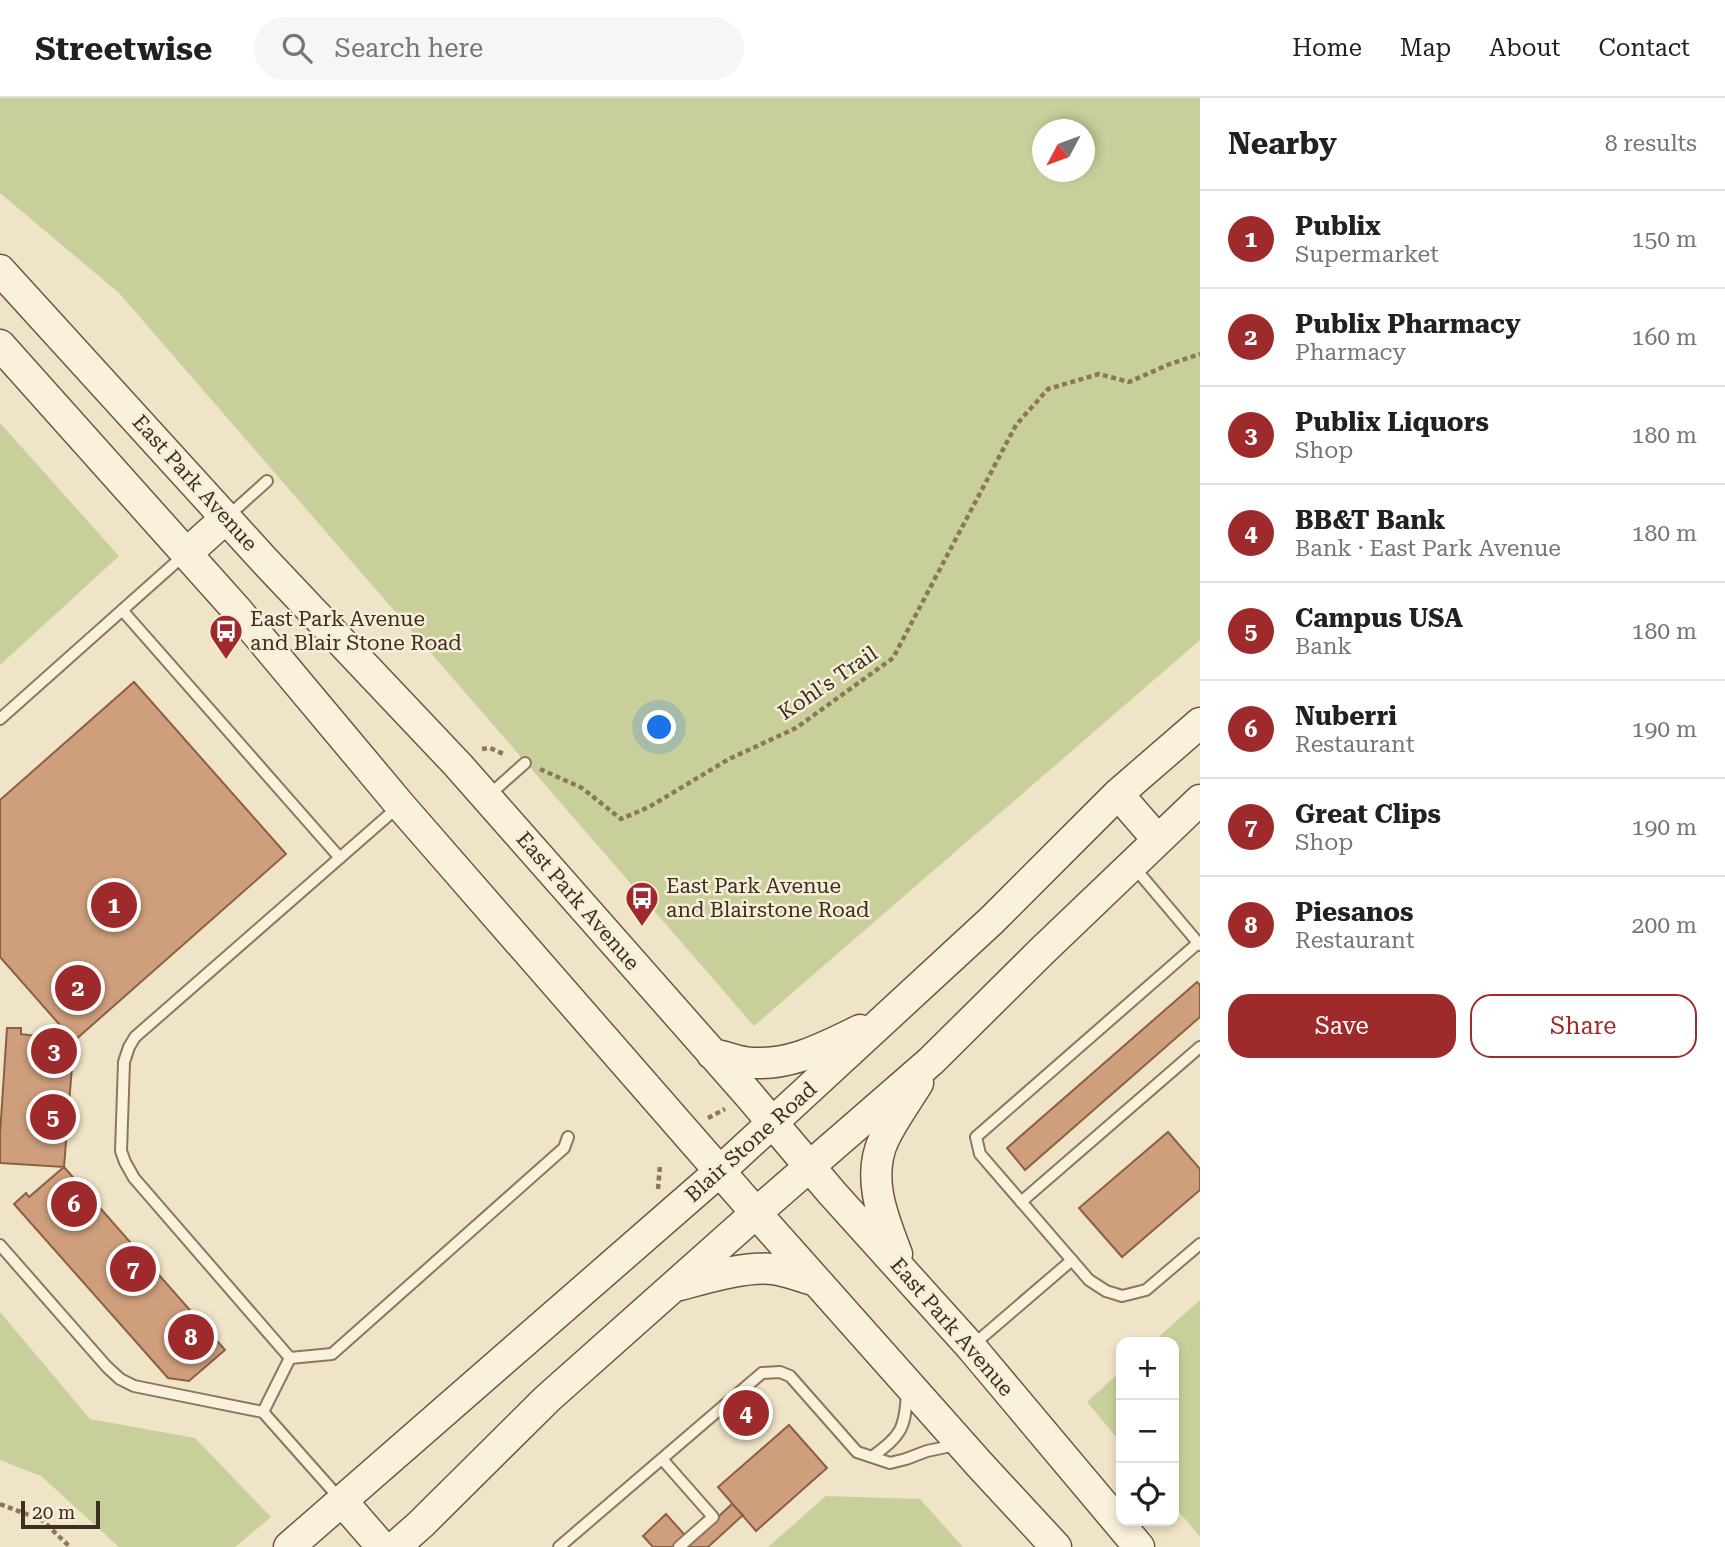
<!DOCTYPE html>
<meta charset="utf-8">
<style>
:root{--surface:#fff;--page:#f6f6f6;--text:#202124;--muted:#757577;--line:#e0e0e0;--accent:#9e2a2b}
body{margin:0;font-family:"Roboto Serif",serif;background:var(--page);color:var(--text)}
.controls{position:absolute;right:21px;bottom:21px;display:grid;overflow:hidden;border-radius:14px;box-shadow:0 4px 10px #0003}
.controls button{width:63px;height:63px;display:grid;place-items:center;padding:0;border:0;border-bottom:2px solid var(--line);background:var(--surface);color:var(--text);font:35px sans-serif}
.compass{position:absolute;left:1032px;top:21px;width:63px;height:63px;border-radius:50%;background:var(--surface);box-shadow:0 4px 10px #0003;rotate:229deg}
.scale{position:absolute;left:21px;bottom:18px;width:79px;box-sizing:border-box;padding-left:7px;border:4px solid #3d2e20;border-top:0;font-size:19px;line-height:24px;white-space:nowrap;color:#3d2e20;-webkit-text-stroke:5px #f7eed8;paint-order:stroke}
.you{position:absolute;left:660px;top:630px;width:24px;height:24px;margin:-18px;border:5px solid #fff;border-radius:50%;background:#1a73e8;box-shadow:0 0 0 10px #1a73e833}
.badge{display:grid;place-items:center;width:46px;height:46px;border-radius:50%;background:var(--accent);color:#fff;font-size:23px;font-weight:700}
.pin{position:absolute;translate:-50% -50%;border:4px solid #fff;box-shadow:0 2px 7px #0006}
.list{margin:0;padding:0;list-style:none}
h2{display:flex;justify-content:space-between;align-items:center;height:91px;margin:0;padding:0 28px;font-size:30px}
h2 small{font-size:23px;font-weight:400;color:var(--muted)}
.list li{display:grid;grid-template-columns:46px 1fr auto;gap:21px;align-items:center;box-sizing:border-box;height:98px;padding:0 28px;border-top:2px solid var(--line)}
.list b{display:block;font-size:26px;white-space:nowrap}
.list p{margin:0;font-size:23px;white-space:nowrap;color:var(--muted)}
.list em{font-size:23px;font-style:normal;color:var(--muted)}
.actions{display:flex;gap:14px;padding:21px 28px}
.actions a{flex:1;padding:16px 0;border:2px solid var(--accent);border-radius:21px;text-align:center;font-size:24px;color:var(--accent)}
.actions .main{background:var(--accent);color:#fff}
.icon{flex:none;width:38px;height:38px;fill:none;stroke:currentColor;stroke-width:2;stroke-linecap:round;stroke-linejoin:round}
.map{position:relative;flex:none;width:1200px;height:1449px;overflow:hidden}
header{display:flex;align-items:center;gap:42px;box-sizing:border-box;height:98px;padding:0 35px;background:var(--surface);border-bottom:2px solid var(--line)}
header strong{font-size:33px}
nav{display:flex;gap:38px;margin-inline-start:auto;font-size:24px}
.search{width:490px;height:63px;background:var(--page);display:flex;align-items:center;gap:18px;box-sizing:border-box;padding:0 24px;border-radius:38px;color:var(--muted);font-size:26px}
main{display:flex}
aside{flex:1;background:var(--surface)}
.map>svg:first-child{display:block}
.green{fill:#c9cf9b;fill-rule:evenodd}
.building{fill:#cf9f7d;stroke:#8d5f41;stroke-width:2}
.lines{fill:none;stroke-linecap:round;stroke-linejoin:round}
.lane-casing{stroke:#8d765c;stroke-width:14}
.secondary-casing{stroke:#6f573f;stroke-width:33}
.path{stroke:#8d765c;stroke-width:4.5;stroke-dasharray:5 3.5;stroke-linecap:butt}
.lane{stroke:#faf1dc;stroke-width:10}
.secondary{stroke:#faf1dc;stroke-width:30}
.labels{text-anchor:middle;stroke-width:5;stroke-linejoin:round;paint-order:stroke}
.street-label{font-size:21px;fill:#3d2e20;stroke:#f7eed8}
.poi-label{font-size:21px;fill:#3d2e20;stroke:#f7eed8;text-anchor:start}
</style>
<header>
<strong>Streetwise</strong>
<div class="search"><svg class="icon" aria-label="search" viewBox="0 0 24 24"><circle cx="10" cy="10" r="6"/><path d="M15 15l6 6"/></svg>Search here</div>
<nav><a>Home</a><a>Map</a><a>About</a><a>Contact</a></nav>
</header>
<main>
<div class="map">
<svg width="1200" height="1449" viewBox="0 0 1200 1449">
<rect width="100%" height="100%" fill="#f0e4c8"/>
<path class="green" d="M0,0H1200V542L754,928L119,195L0,95ZM1042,32H1084V74H1042Z
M0,325L119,458L0,567Z
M1200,1202V1439L1174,1408V1244H1153Z
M0,1214L90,1321L195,1340L271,1419L235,1449H119L41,1378L0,1362Z
M1121,1273V1345L1087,1304Z
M826,1398L920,1401L963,1449H768Z"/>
<path class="building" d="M134,584L286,756L74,943L0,859V702Z
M1197,884L1200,887V919L1025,1072L1007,1050Z
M7,930H21V936L74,943L64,1069L0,1065V1036Z
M1168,1034L1200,1071V1092L1122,1159L1079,1110Z
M64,1069L225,1252L189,1283L168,1280L14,1106L26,1095L29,1099Z
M789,1327L827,1370L756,1433L718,1389Z
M732,1406L743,1417L708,1449H653L643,1438L666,1416L691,1444Z"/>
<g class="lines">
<defs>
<path id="lane" d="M228,418L267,383
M122,512L340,760
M0,621L183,458
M488,698L525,665
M1134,769L1200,847
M1198,845L976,1039L980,1056L1089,1182L1106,1193L1122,1198L1146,1192L1200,1146
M1021,1104L1200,949
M0,1147L107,1269L120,1281L134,1288L263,1314L341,1402
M973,1247L1072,1162
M290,1260L134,1080L125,1064L121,1053L124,964L129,949L135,939L398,709
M290,1260L332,1256L564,1050L568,1039
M263,1314L290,1260
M872,1359C901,1337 905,1332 907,1295
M662,1361L713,1419L679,1449
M559,1449L762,1275L780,1274L790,1278L857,1354L890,1365L906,1361L927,1353L956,1347"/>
<path id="secondary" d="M0,172L264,462L458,667L749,997L832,1095L971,1249L1139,1449
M0,247L236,511L400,707L756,1115L980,1367L1056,1449
M186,456L226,420
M1118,696L1157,741
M712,956C723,958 734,962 744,964C787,970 823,950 860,932
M897,1156C883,1120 866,1079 884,1041C893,1022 907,1003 918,985
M680,1187C706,1180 746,1168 773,1171C787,1173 802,1179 816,1183
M342,1403L382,1449
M289,1449L720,1073L992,822L1118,696L1200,625
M395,1449L421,1426L547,1301L756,1115L931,963L1041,854L1200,702"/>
</defs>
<use href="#lane" class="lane-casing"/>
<use href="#secondary" class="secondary-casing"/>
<path class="path" d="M482,651L490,650L506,657
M540,671L582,690L621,721L649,709L729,661L796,630L893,560L1016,327L1048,291L1099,276L1129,284L1170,266L1200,256
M708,1020L725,1011
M658,1091L660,1067
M0,1406L42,1422L70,1449"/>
<use href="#lane" class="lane"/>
<use href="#secondary" class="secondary"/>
</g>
<defs>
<symbol id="bus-pin" viewBox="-11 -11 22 30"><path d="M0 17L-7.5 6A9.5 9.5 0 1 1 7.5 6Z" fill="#9e2a2b" stroke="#f7eed8"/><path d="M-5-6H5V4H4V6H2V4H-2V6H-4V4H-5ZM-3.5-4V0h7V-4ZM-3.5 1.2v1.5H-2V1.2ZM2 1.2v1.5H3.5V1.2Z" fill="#fff"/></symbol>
</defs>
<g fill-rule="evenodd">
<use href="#bus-pin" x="207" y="514" width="38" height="52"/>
<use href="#bus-pin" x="623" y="781" width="38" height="52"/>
</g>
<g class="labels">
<g class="street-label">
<text transform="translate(195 385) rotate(48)" y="7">East Park Avenue</text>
<text transform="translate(828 585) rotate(-34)" y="7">Kohl's Trail</text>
<text transform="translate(578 803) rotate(49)" y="7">East Park Avenue</text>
<text transform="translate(751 1044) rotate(-42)" y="7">Blair Stone Road</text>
<text transform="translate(952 1229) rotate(49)" y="7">East Park Avenue</text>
</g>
<g class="poi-label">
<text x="250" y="528">East Park Avenue<tspan x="250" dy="24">and Blair Stone Road</tspan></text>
<text x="666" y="795">East Park Avenue<tspan x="666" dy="24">and Blairstone Road</tspan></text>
</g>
</g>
</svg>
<div class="controls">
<button>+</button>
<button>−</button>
<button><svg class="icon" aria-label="locate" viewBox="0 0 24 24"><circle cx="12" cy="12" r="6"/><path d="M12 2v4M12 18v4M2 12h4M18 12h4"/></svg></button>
</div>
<svg class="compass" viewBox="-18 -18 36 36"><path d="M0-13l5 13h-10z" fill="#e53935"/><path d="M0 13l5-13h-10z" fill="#757577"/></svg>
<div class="scale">20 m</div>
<div class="you"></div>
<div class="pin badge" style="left:114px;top:807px">1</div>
<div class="pin badge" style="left:78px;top:890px">2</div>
<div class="pin badge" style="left:54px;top:953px">3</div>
<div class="pin badge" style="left:746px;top:1315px">4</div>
<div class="pin badge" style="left:53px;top:1019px">5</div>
<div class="pin badge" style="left:74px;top:1106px">6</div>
<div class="pin badge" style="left:133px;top:1171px">7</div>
<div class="pin badge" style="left:191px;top:1239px">8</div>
</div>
<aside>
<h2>Nearby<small>8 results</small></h2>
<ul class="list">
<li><span class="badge">1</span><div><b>Publix</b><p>Supermarket</p></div><em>150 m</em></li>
<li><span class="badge">2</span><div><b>Publix Pharmacy</b><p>Pharmacy</p></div><em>160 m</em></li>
<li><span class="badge">3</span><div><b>Publix Liquors</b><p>Shop</p></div><em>180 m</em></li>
<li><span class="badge">4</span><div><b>BB&amp;T Bank</b><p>Bank · East Park Avenue</p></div><em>180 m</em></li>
<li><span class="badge">5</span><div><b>Campus USA</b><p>Bank</p></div><em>180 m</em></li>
<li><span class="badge">6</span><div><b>Nuberri</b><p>Restaurant</p></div><em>190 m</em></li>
<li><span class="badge">7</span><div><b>Great Clips</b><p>Shop</p></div><em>190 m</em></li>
<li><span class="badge">8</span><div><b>Piesanos</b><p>Restaurant</p></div><em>200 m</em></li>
</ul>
<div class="actions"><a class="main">Save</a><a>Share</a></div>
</aside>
</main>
